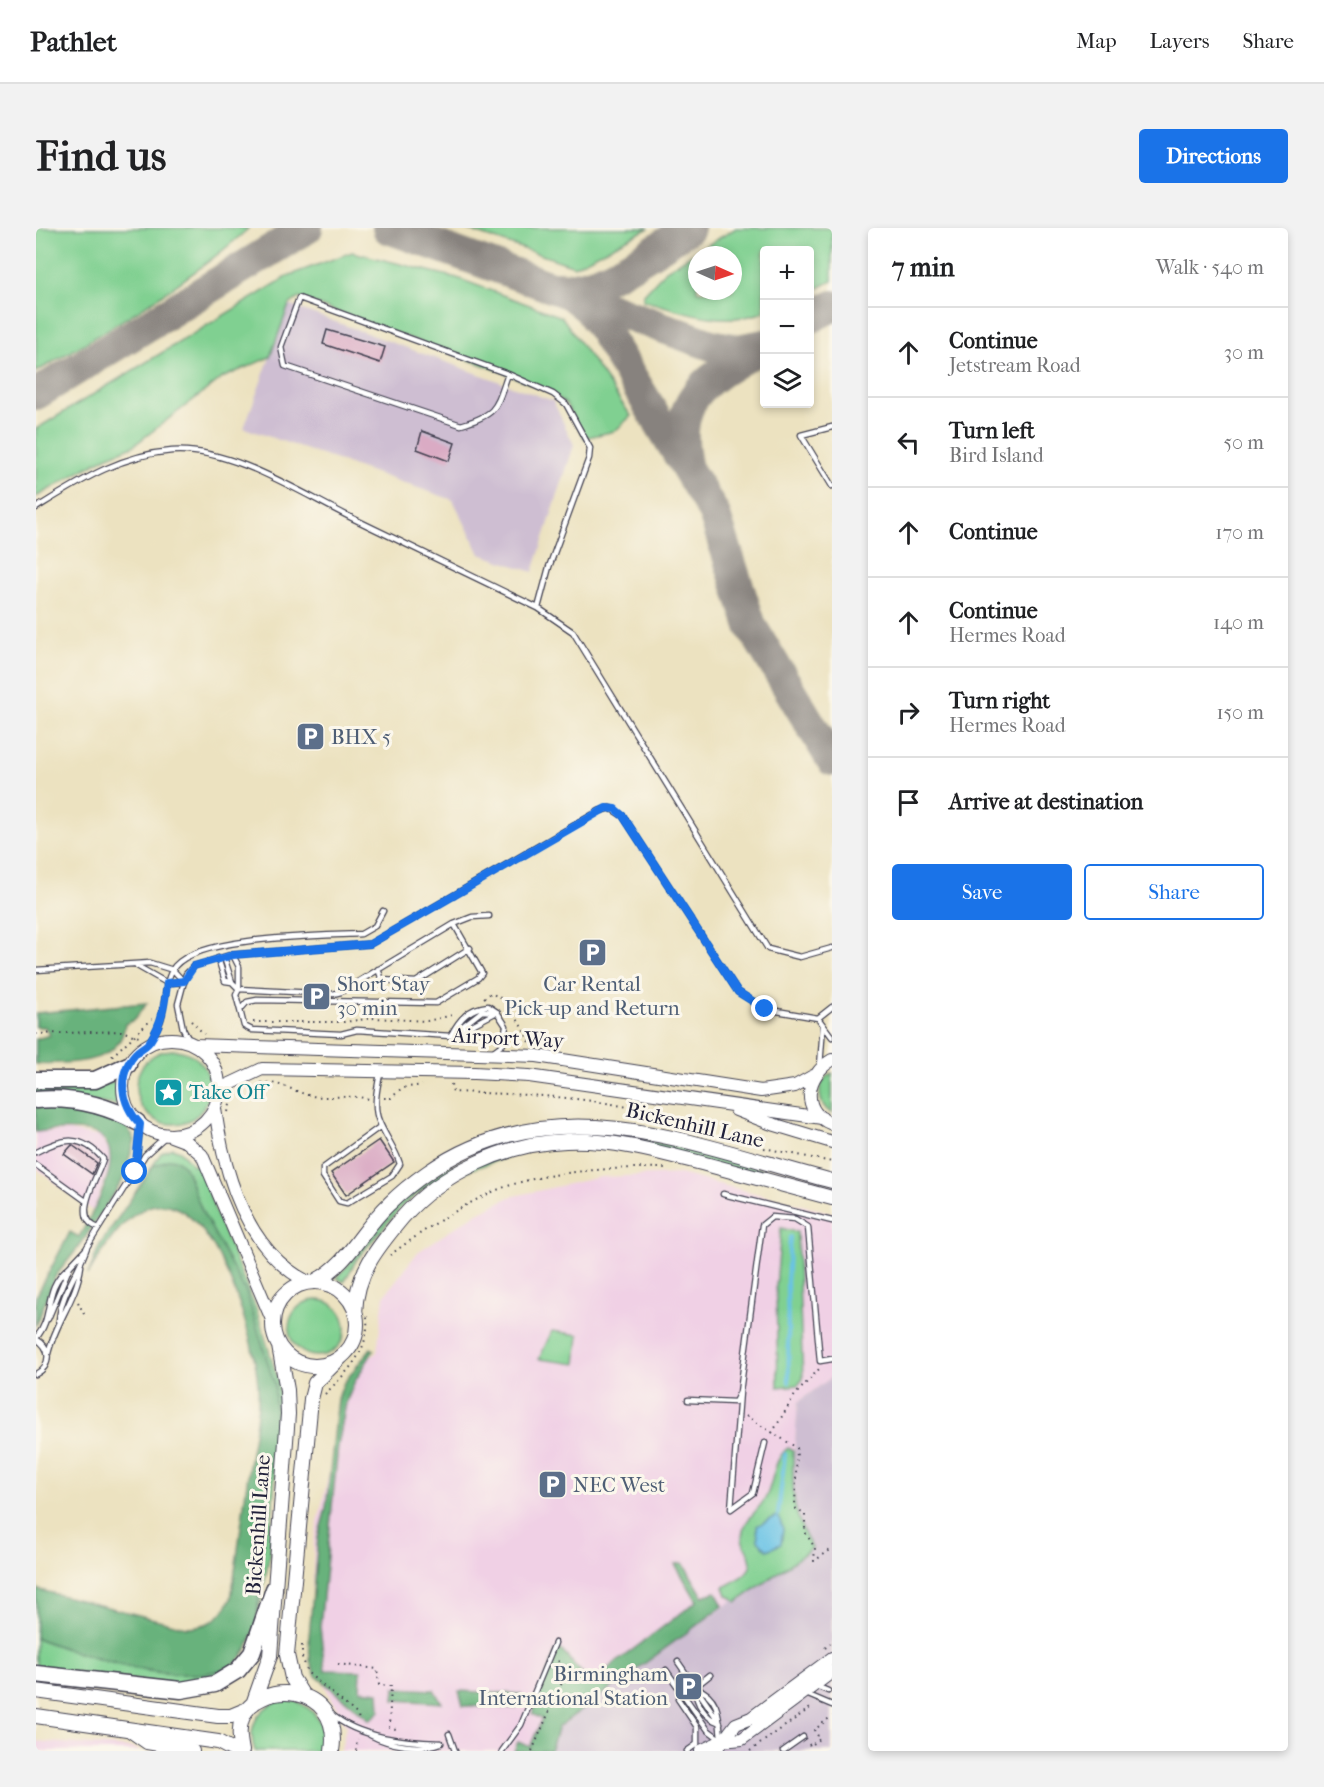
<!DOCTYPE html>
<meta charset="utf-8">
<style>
:root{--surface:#fff;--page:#f2f2f2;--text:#202124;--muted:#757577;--line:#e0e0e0;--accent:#1a73e8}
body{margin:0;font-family:"IM FELL French Canon",serif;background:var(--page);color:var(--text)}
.controls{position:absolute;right:18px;top:18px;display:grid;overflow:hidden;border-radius:6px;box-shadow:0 3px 9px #0003}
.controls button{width:54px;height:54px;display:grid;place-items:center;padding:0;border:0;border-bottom:2px solid var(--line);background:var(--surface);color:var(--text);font:30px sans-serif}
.compass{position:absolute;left:652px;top:18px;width:54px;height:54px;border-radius:50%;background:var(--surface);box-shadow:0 3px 9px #0003;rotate:93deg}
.stop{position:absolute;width:18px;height:18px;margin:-14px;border:4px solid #1a73e8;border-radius:50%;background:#fff}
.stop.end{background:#1a73e8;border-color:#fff;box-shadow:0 2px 6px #0008}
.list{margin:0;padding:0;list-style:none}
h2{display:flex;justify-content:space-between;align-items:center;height:78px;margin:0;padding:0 24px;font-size:26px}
h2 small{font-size:20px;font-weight:400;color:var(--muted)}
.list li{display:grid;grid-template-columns:39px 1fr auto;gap:18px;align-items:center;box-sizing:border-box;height:90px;padding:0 24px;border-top:2px solid var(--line)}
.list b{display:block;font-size:22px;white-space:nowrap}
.list p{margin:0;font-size:20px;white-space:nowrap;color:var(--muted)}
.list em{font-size:20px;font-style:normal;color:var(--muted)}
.actions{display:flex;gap:12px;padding:18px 24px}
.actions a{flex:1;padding:14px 0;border:2px solid var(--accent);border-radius:6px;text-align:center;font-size:21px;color:var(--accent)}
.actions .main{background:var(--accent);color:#fff}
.icon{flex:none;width:33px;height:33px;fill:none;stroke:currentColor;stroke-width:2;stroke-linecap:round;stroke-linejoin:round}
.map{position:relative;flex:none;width:796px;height:1523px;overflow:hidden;border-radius:6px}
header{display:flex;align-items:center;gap:36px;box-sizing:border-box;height:84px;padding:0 30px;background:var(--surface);border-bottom:2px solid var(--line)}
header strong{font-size:28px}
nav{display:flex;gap:33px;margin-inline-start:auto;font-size:21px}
.intro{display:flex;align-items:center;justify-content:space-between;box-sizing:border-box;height:144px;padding:0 36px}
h1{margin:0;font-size:42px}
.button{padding:15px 27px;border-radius:6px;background:var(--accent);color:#fff;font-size:21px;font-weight:700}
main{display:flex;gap:36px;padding:0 36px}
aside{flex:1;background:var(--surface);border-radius:6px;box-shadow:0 3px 9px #0003}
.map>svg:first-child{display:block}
.built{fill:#f0d0e5}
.industrial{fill:#cebed2}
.green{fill:#80d091;stroke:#517966;stroke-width:1.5;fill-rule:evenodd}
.forest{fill:#68b27b;stroke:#456a5b;stroke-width:1.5}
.water{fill:#67c2e5;stroke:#447290;stroke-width:1.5}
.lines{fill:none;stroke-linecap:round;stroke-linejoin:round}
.stream{stroke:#67c2e5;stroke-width:4}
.taxiway{stroke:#87827e;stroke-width:32}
.building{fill:#daabc4}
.service-casing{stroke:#403f4f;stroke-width:7}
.tertiary-casing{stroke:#403f4f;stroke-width:14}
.secondary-casing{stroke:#403f4f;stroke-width:16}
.trunk-casing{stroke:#403f4f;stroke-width:19}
.path{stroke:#403f4f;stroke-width:2;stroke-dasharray:1.5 4.5;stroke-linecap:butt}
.service{stroke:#fff;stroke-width:4.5}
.tertiary{stroke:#fff;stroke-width:12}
.secondary{stroke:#fff;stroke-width:14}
.trunk{stroke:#fff;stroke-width:16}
.route{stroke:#1a73e8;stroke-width:8}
.labels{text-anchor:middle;stroke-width:6;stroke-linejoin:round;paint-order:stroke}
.service-label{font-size:21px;fill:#4e5e75;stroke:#fbf7ec;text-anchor:start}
.street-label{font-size:21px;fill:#22223b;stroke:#fbf7ec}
.culture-label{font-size:21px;fill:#0d838f;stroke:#fbf7ec;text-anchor:start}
</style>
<header>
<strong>Pathlet</strong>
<nav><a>Map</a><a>Layers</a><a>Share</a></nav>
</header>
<div class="intro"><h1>Find us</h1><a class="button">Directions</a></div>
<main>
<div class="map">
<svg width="796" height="1523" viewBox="0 0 796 1523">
<rect width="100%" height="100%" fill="#fbf7ec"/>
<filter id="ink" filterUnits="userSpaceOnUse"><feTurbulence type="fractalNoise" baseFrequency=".0167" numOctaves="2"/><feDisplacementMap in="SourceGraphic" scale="12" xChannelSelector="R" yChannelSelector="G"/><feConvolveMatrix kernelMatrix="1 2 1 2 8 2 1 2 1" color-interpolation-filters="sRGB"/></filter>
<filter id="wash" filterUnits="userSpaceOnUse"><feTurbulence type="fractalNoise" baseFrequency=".008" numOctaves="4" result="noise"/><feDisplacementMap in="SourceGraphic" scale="24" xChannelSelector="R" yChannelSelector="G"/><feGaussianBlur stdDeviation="1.35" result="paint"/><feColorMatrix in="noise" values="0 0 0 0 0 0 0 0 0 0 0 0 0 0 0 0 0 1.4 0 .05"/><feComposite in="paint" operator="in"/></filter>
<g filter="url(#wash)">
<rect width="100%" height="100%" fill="#ece2c0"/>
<path class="built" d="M33,903L65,909L75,925L76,934L57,983L0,940V904Z
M644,946L796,985V1149L762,1174L754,1280L773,1320L510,1523H305L310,1498L274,1430L278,1313L309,1171L322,1140L341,1124L348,1068L382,1024L436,988L474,969L564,949Z
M0,1513L97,1520L106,1523H0Z"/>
<path class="industrial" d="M253,77L517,173L538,217L497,344L444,326L417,272L208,200Z
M796,1149V1523H510L521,1495L772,1320L754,1280L762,1174Z"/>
<path class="green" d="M0,0H213C150,57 73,101 0,144Z
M426,0H613L538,38Z
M700,0H796V53L774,64V22H728V84C687,99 648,84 607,72V67L630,42ZM661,27H697V63H661Z
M316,24L421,50L526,89L595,188L579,203L548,210L530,176L517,166L472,146L263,70L253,77L234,129L186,150L97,218L70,229L0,269V201L254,47Z
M100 859a37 37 0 1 1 74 0a37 37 0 1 1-74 0Z
M796,845V886C781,876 779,854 796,845Z
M79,853L81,877L0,868V860H56Z
M535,904C624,907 710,938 796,960V964L534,908L395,955L365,979L321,1031L308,1054L301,1050L361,977L409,941L471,914Z
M136,920L144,923L158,938L163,936L181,988L220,1081L242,1153L244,1180L233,1330L220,1398L239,1197V1158L211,1066L166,983L149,939L117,938L112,945L125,925Z
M745,1000L761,1004L767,1151L762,1157L742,1159L740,1059Z
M253 1100a28 28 0 1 1 56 0a28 28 0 1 1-56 0Z
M516,1103L543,1107L540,1136L503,1131Z
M752,1220L757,1222C757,1264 754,1283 776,1320L701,1374L691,1367L688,1359C697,1354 710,1348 714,1339C718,1328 705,1318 706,1308C708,1290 722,1284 730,1269C738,1253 737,1231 752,1220Z
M0,1410C44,1426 102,1447 149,1446C165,1446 183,1440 199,1436L155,1459L0,1440Z
M248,1471C274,1474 296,1496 282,1523H219C210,1498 223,1478 248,1471Z"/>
<path class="forest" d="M111,775L98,792L89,796C84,839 33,834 0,836V811L14,807L9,799H0V785Z
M0,879L40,880L88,894L99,912L86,953L45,1016L19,1049L0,1098V1069L34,1004L43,1009C55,987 92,928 64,908C52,899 15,902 0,904Z
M133,931L141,932L149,939L166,983L211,1066L239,1158V1197L220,1398C216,1410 208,1431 197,1437C149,1463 48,1428 0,1410V1361L150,1399C173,1399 184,1391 195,1371C202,1324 208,1277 214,1231C217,1208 224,1182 222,1159C220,1113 185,997 138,979C100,964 67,1021 52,1047L63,1018L117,938Z
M335,1120L338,1122L319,1153L310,1175L302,1218L284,1399L289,1442L325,1443L324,1462L343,1464L344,1483L334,1492L280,1448L274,1433L273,1409L282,1309L290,1280L302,1171L307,1156Z
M647,1335L667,1368L680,1364L687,1378L522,1499L514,1523H478L482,1514L494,1519L506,1491L496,1486L519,1424L524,1421L554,1454L661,1373L639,1336Z
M359,1460L398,1462L406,1475L358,1472Z
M423,1463L485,1466L480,1480L427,1478Z"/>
<path class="water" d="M742,1287L747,1301L745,1316L731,1322L722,1312L721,1298Z"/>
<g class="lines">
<path class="stream" d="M753,1154L751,1054L754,1009
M742,1287L749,1226"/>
<path class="taxiway" d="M352,0L675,117L701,122L728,117
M521,59C566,64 615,23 653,0
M534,66L553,81L567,102L678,285L715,398L796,532
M774,90L796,78
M0,166L271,0
M650,236C636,167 671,152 723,121"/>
</g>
<g id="blocks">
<path class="building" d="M291,102L349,119L344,135L287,116Z
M386,203L419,215L413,233L381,221Z
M343,912L358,934L310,967L295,945Z
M36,917L61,935L56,946L28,926Z"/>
</g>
</g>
<g filter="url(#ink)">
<use href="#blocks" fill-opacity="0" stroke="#403f4f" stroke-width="1.5"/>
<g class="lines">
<defs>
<path id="service" d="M472,146C460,180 462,186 425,197L249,138L245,119L263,70L472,146L517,166L530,176L554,220L553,230L513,339L502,380L537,404L732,721L764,729L796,720
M796,199L765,207L796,258
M0,280C44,253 84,227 136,223C194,219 263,264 314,289C376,319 439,349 502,380
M418,696L436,689L453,688
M197,727L203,739V761L297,766L305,764L418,696L446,745L442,750L400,775L221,772L211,774L204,782L208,798L216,802L305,806L321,802L415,808L461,784L470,798L467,816L456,824
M188,729L196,754L203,761L200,767L204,782
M182,730L189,753L196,754
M101,738L131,755L148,754
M342,741L346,752L380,754L434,720
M0,742L114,735L137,742L148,754
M782,790L796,779
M419,804L446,783L461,784
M415,807C424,790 433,780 452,778L461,784
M154,814L147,801L142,776L150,746L158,738L194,727L334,716L563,583L574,580L587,588L702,764L729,781L782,790L796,809
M113,815C117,807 123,799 125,791C130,774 128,752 139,738C164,708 285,708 325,706L339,698L347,683
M784,839L787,797
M344,846C341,860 337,879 343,893C349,908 359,920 364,936L356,948L311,975L303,973L287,948V940L345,898
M0,924C28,909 46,907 67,931C61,951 34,991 63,1000
M0,937L50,973
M100,938L104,896
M687,966L796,993
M12,1091L34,1038L50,1021
M23,1092C25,1065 43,1044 51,1019L109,927L130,908
M0,1110C20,1087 5,1062 33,1039
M0,1111C16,1120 15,1138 0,1146
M12,1126C19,1095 41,1070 45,1038
M652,1172L699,1174L703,1166
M729,1215L717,1265L695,1281L704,1164L726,997L736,989L759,991L772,999L784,1133L796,1131
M642,1434L684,1495
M630,1442L672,1502L684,1511
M780,1458L792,1463
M659,1459C683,1468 683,1487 685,1510
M659,1459L674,1447
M659,1461C660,1475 669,1490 682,1494
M770,1466L796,1477
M642,1471L661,1499V1516L651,1523
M295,1486C323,1510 369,1514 405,1515
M413,1506L419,1523
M334,1507C353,1517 384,1523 405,1515
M466,1523L485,1497L519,1415
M747,1523L767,1509"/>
<path id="tertiary" d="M87 859a48 48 0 1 1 96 0a48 48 0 1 1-96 0Z
M160,817L501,828L725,863L759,858L777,848
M796,832C770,847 763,883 796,896
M183,867L192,857L226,841L438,845L493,848L786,890
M179,881C188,945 210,1023 272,1054
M700,882L733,895L796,914
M135,908L151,914L166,927L237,1094
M91,1501L111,1515L157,1523
M684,1517L700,1496L715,1490L796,1430
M665,1523L686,1513L706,1511L796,1444"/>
<path id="secondary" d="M278,1054C315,1034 324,1003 353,976C364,965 379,953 392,944C521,855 660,918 796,953
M237 1096a42 42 0 1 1 84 0a42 42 0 1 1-84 0Z
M319,1085C320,1045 341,1020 366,990C405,945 470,915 530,913C579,911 626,925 673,937C714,948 755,959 796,970
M0,1463L182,1488H195L212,1481
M266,1466L256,1450L251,1427L275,1171L279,1155L306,1128
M217,1476L234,1428L252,1186L251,1162L243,1118
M0,1488L182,1514L199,1523
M206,1523C204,1512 202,1502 206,1491C219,1452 307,1453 296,1523"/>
<path id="trunk" d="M0,852H59L92,837
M0,872C36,869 70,877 101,894
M0,1446L145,1462L179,1456L202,1442L216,1425L238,1361"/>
</defs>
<use href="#service" class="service-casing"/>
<use href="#tertiary" class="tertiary-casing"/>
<use href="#secondary" class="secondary-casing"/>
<use href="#trunk" class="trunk-casing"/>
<path class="path" d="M448,770L455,765L472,774L495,816
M155,793L168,806
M217,794H308L338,790L391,793L417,787
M0,806L85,803L106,810
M76,828L116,791
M225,855C244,853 258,864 276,868C295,871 314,866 333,871
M415,856L417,864C502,867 593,868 671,905
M348,870H355L366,860L386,857
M192,884L195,873
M728,920L796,934
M354,1027C384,1005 416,983 450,967C497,943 578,939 630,940
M42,1074L49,1088
M289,1166C312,1143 334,1123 331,1088
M710,1188L761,1220L759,1277L760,1281L769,1286
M736,1205L759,1167L784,1140
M769,1287V1304L779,1320L778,1333L796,1321
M266,1417V1429L272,1445L322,1487L323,1494
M789,1420L796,1414
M302,1436L341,1441L343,1457L355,1458L353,1499L363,1502
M773,1516L774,1518L784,1511L778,1502L796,1488
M320,1523L322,1511
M496,1523L527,1452L522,1431
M714,1523L777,1478"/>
<use href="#service" class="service"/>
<use href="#tertiary" class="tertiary"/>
<use href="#secondary" class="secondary"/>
<use href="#trunk" class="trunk"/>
</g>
</g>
<g class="lines" filter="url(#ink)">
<path class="route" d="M99,944L104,896C85,876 80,847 100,825C105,820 111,818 114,813C126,795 129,776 131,755L148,753L158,738L197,727L334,716L570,580L579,581L587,588L702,764L729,781"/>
</g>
<defs>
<symbol id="parking-square" viewBox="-11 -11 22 22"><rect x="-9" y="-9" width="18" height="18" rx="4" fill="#5c6f8a" stroke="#fbf7ec"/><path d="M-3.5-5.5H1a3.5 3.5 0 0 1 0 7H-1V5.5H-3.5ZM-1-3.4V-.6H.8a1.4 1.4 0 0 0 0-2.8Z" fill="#fff"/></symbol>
<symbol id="sight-square" viewBox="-11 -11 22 22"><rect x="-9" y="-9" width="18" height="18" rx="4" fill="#0f9aa8" stroke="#fbf7ec"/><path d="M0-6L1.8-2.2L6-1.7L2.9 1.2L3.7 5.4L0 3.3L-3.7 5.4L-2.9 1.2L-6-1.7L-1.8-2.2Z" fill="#fff"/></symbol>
</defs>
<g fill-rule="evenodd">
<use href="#parking-square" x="258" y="492" width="33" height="33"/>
<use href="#parking-square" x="540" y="708" width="33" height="33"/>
<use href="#parking-square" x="264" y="752" width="33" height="33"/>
<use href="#sight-square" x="116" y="848" width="33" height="33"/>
<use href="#parking-square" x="500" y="1240" width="33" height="33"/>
<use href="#parking-square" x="636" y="1442" width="33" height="33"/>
</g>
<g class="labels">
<g class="service-label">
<text x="295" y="516">BHX 5</text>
<text x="301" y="763">Short Stay<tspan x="301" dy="24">30 min</tspan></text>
<text x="556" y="763" text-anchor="middle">Car Rental<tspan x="556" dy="24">Pick-up and Return</tspan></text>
<text x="537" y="1264">NEC West</text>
<text x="632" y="1453" text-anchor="end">Birmingham<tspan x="632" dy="24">International Station</tspan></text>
</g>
<g class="street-label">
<text transform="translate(472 810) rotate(3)" y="7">Airport Way</text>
<text transform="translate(659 897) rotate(13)" y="7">Bickenhill Lane</text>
<text transform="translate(222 1297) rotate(-86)" y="7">Bickenhill Lane</text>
</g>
<g class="culture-label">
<text x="153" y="871">Take Off</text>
</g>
</g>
</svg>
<div class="controls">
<button>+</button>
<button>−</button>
<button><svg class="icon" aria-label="layers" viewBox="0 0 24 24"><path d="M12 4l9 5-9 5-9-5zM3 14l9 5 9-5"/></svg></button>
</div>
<svg class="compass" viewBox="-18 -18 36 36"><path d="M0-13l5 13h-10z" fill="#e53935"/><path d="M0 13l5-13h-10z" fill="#757577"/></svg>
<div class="stop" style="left:99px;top:944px"></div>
<div class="stop end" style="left:729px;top:781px"></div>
</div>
<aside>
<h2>7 min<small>Walk · 540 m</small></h2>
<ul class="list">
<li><svg class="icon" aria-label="ahead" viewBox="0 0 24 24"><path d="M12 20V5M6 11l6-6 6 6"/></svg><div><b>Continue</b><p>Jetstream Road</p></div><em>30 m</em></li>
<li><svg class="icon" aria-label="left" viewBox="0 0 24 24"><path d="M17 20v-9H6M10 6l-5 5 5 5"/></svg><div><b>Turn left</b><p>Bird Island</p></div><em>50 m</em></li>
<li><svg class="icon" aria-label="ahead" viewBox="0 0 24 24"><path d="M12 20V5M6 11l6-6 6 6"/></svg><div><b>Continue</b></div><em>170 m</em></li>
<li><svg class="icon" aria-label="ahead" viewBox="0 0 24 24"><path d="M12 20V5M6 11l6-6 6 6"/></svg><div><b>Continue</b><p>Hermes Road</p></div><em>140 m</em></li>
<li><svg class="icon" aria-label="right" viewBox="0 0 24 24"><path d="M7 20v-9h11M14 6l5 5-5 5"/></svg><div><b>Turn right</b><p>Hermes Road</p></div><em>150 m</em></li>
<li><svg class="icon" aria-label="arrive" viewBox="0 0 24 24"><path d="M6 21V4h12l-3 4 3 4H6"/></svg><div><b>Arrive at destination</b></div></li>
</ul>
<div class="actions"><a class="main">Save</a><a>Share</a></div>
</aside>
</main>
